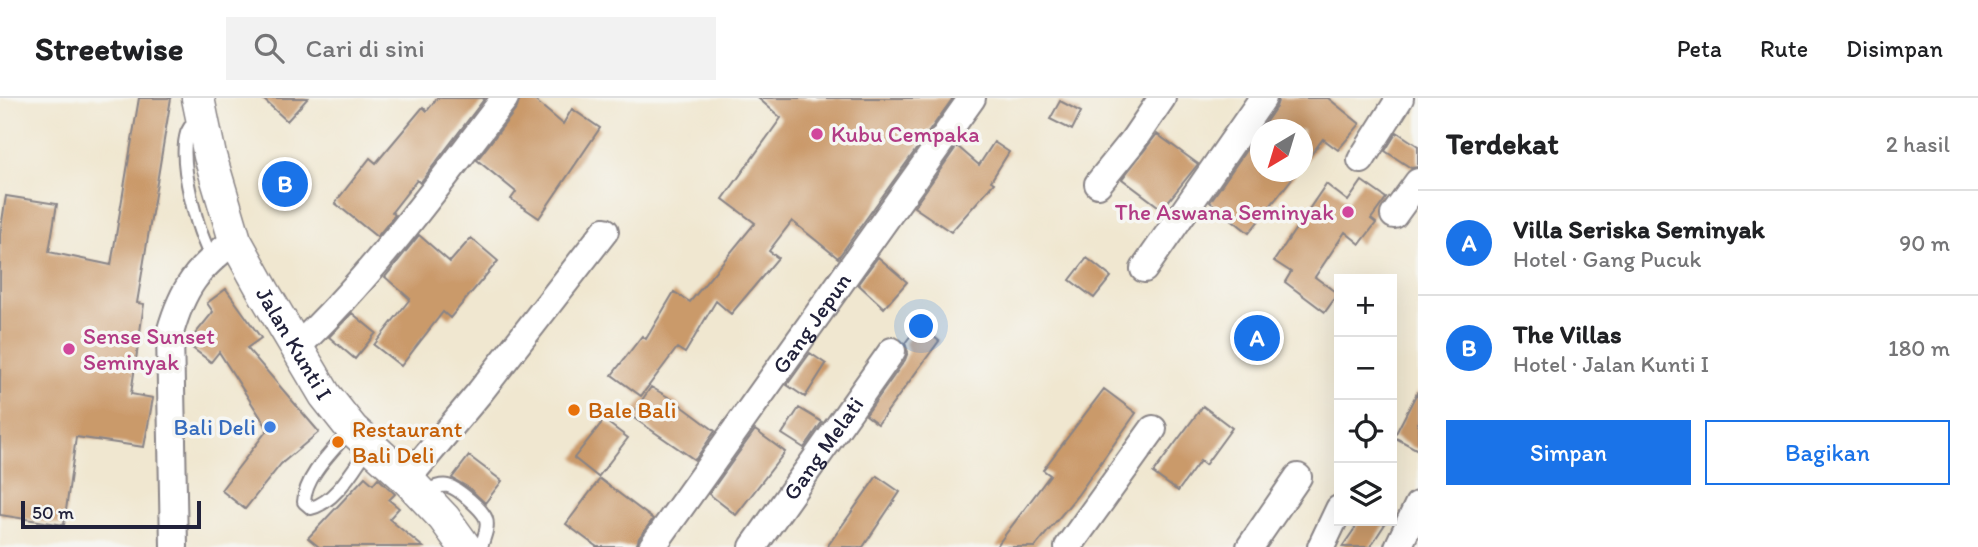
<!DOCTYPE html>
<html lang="id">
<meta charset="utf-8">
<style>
:root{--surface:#fff;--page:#f2f2f2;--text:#202124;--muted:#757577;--line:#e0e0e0;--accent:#1a73e8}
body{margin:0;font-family:Itim,sans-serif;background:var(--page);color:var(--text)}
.controls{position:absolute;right:21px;bottom:21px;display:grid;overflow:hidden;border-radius:0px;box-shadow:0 7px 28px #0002}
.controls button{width:63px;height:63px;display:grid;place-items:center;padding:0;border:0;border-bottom:2px solid var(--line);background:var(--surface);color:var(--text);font:35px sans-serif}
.compass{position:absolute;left:1250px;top:21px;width:63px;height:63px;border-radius:50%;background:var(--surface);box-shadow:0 7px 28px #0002;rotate:218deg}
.scale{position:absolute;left:21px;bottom:18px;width:180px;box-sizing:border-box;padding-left:7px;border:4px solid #22223b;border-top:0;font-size:19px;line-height:24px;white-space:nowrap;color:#22223b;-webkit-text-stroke:5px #f6f6f2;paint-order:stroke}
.you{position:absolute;left:922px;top:229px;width:24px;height:24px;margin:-18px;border:5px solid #fff;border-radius:50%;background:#1a73e8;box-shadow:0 0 0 10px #1a73e833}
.badge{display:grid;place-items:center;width:46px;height:46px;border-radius:50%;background:var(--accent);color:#fff;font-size:23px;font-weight:700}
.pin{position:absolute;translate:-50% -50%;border:4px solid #fff;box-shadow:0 2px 7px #0006}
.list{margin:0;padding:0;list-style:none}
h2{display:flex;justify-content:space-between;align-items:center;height:91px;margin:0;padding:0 28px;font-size:30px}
h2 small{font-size:23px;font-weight:400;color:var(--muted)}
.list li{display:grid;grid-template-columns:46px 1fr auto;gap:21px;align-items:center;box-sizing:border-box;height:105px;padding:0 28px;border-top:2px solid var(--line)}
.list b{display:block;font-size:26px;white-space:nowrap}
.list p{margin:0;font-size:23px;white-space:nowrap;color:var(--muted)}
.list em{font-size:23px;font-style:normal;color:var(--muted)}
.actions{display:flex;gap:14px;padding:21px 28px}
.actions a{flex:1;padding:16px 0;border:2px solid var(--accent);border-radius:0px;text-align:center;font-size:24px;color:var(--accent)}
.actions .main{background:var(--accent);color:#fff}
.icon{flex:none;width:38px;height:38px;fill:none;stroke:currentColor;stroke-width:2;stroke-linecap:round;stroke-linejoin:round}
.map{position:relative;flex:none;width:1418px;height:449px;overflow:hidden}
header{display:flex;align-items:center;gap:42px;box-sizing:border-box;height:98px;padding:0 35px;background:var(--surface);border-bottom:2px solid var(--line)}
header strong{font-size:33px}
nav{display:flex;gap:38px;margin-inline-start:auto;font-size:24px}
.search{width:490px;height:63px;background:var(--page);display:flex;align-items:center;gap:18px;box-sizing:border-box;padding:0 24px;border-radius:0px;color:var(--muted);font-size:26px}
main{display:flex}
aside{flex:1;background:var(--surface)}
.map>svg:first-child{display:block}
.building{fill:#ca9a6a}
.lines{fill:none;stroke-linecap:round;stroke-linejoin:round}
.service-casing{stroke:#898486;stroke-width:16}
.minor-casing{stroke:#898486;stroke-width:30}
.tertiary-casing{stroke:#898486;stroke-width:35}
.service{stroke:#fff;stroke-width:12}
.minor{stroke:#fff;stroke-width:26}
.tertiary{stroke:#fff;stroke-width:32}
.hotel-dot{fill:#d1479c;stroke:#f6f6f2;stroke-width:2.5}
.food-dot{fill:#e8710a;stroke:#f6f6f2;stroke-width:2.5}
.shop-dot{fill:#3f7fe0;stroke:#f6f6f2;stroke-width:2.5}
.labels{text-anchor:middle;stroke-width:7;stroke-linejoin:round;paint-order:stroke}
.hotel-label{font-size:23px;fill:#b23c85;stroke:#f6f6f2;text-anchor:start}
.street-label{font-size:23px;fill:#22223b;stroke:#f6f6f2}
.food-label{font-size:23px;fill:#c56008;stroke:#f6f6f2;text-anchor:start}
.shop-label{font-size:23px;fill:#366cbe;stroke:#f6f6f2;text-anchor:end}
</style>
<header>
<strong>Streetwise</strong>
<div class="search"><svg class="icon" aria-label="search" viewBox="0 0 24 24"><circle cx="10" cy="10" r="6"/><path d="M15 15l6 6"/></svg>Cari di sini</div>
<nav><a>Peta</a><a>Rute</a><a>Disimpan</a></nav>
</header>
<main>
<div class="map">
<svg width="1418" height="449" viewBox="0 0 1418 449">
<rect width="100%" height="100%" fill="#f6f6f2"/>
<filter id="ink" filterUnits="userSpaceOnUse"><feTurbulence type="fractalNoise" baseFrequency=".0143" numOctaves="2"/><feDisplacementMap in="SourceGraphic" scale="14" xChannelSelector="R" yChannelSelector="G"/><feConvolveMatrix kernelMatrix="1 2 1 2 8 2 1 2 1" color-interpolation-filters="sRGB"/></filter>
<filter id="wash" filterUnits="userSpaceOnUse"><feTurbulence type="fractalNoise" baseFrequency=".00686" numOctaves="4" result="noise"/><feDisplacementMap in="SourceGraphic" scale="28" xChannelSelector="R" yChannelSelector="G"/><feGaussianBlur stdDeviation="1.57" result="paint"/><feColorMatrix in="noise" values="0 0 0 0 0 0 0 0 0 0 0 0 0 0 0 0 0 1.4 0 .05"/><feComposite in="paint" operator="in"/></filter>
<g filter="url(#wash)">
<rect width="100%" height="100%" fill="#f0e7d0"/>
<g id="blocks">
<path class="building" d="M139,0H171L137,205L144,206L131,296L153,300L144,349L76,339L64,427L0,417V136L6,98L57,106L49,154L111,167Z
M262,0H308L287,23Z
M437,0H485L420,85L417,82L392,114L395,117L377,139L335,105L370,60L376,65L423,9L427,13Z
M520,0H532L563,26L572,11L600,30L539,120L511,101L516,94L477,62L517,10Z
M758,0H953L838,160L792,123L769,153L778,160L731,216L716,203L685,255L677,250L641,298L612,277L642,238L646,241L674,194L690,204L755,125L723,101L781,20Z
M1279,0H1328L1360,26L1338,52L1323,41L1303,67V32H1261V74H1297L1249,135L1210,104L1276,9Z
M1060,3L1081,14L1072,32L1050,21Z
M1397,34L1418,48V69L1411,70L1385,53Z
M1157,36L1198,66L1162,111L1122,81Z
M994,44L1009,54L991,83L994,85L951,134L914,109L957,48L979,67Z
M1362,83L1386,100L1371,121L1376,125L1360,146L1345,134L1315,179L1338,196L1325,214L1285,184L1291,174L1274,163L1326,86L1348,103Z
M419,137L450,164L471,140L498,163L450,220L443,214L401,268L374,247L410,201L385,179Z
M878,159L907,184L884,210L858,186Z
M1087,160L1111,179L1094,200L1070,182Z
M226,191L261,240L247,250L319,334L281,366L245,411L221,392L268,331L219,254L211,264L187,246L213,214L207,205Z
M352,215L376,235L355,261L329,239Z
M919,227L939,243L878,326L866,317L905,262L908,254L905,245Z
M810,255L826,266L805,299L787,287Z
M651,289L675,303L715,333L695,362L631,318Z
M1104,291L1136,315L1077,398L1035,449H996L1050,377L1043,372Z
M1418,293V352L1394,339Z
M1203,308L1232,330L1205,367L1200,363L1178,393L1153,375Z
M799,310L822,324L804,350L782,336Z
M604,322L628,340L598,379L574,360Z
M755,332L785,354L736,417L709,396Z
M469,358L502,383L485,405L469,390L452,380Z
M877,378L900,394L863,449H827Z
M365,379L373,386L378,380L395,396L389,402L399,410L389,421L423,449H319L308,440Z
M600,381L653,421L639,440L636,449H597L566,426Z
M1360,423H1387L1370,449H1342Z"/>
</g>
</g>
<g filter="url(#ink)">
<use href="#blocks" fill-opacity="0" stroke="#898486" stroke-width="2"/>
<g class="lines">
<defs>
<path id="service" d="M196,20C193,25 189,30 187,35C178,64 197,133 212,160
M351,331C335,351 305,377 304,404L311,410C336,404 354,370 369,349
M420,395C428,392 439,386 448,388C458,390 483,412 486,421C489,430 483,441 481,449"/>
<g id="minor">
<path d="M1361,62L1400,0"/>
<path d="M1098,86L1132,44L1162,0"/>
<path d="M1394,117L1418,84"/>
<path d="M1144,171L1263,0"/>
<path d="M298,248C376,174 439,85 505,0"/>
<path d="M407,381L480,294L605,133"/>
<path d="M174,449L170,235C183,189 197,171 235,142"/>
<path id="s1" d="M652,449L972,0"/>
<path id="s2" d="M753,449L892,253"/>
<path d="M1068,449L1153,331"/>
<path d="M1250,449L1298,379"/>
<path d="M1321,449L1339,411"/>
<path d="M1398,449L1418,407"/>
</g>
<g id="tertiary">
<path id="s3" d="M198,0L210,58L235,142L265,196L325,297L352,331L407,381L444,420L465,449"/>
</g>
</defs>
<use href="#service" class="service-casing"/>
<use href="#minor" class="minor-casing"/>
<use href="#tertiary" class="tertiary-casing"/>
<use href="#service" class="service"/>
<use href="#minor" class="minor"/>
<use href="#tertiary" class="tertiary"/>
</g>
</g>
<g class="hotel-dot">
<circle cx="817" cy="36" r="7"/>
<circle cx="1348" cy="114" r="7"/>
<circle cx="69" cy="251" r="7"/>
</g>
<g class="food-dot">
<circle cx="574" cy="312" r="7"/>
<circle cx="338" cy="344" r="7"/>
</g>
<circle class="shop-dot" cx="270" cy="329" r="7"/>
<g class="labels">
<g class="hotel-label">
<text x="831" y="44">Kubu Cempaka</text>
<text x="1334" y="122" text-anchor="end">The Aswana Seminyak</text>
<text x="83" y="246">Sense Sunset<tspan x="83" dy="26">Seminyak</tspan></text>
</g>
<g class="street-label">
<text dy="8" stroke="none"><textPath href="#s1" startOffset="275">Gang Jepun</textPath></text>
<text dy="8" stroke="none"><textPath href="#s3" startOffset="266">Jalan Kunti I</textPath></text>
<text dy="8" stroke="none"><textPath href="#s2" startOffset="121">Gang Melati</textPath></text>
</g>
<g class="food-label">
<text x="588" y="320">Bale Bali</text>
<text x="352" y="339">Restaurant<tspan x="352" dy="26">Bali Deli</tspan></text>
</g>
<g class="shop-label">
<text x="256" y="337">Bali Deli</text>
</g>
</g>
</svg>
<div class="controls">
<button>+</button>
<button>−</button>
<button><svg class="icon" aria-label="locate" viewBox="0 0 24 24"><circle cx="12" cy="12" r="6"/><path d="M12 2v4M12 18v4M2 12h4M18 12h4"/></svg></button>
<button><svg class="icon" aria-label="layers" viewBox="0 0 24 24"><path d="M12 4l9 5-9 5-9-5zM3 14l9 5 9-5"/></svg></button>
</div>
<svg class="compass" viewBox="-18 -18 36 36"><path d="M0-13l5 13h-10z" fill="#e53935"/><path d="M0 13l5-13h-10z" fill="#757577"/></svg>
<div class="scale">50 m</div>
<div class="you"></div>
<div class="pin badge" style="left:1257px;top:240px">A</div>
<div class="pin badge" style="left:285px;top:86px">B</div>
</div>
<aside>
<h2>Terdekat<small>2 hasil</small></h2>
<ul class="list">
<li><span class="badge">A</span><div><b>Villa Seriska Seminyak</b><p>Hotel · Gang Pucuk</p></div><em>90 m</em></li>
<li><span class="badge">B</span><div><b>The Villas</b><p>Hotel · Jalan Kunti I</p></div><em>180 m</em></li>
</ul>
<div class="actions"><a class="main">Simpan</a><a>Bagikan</a></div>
</aside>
</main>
